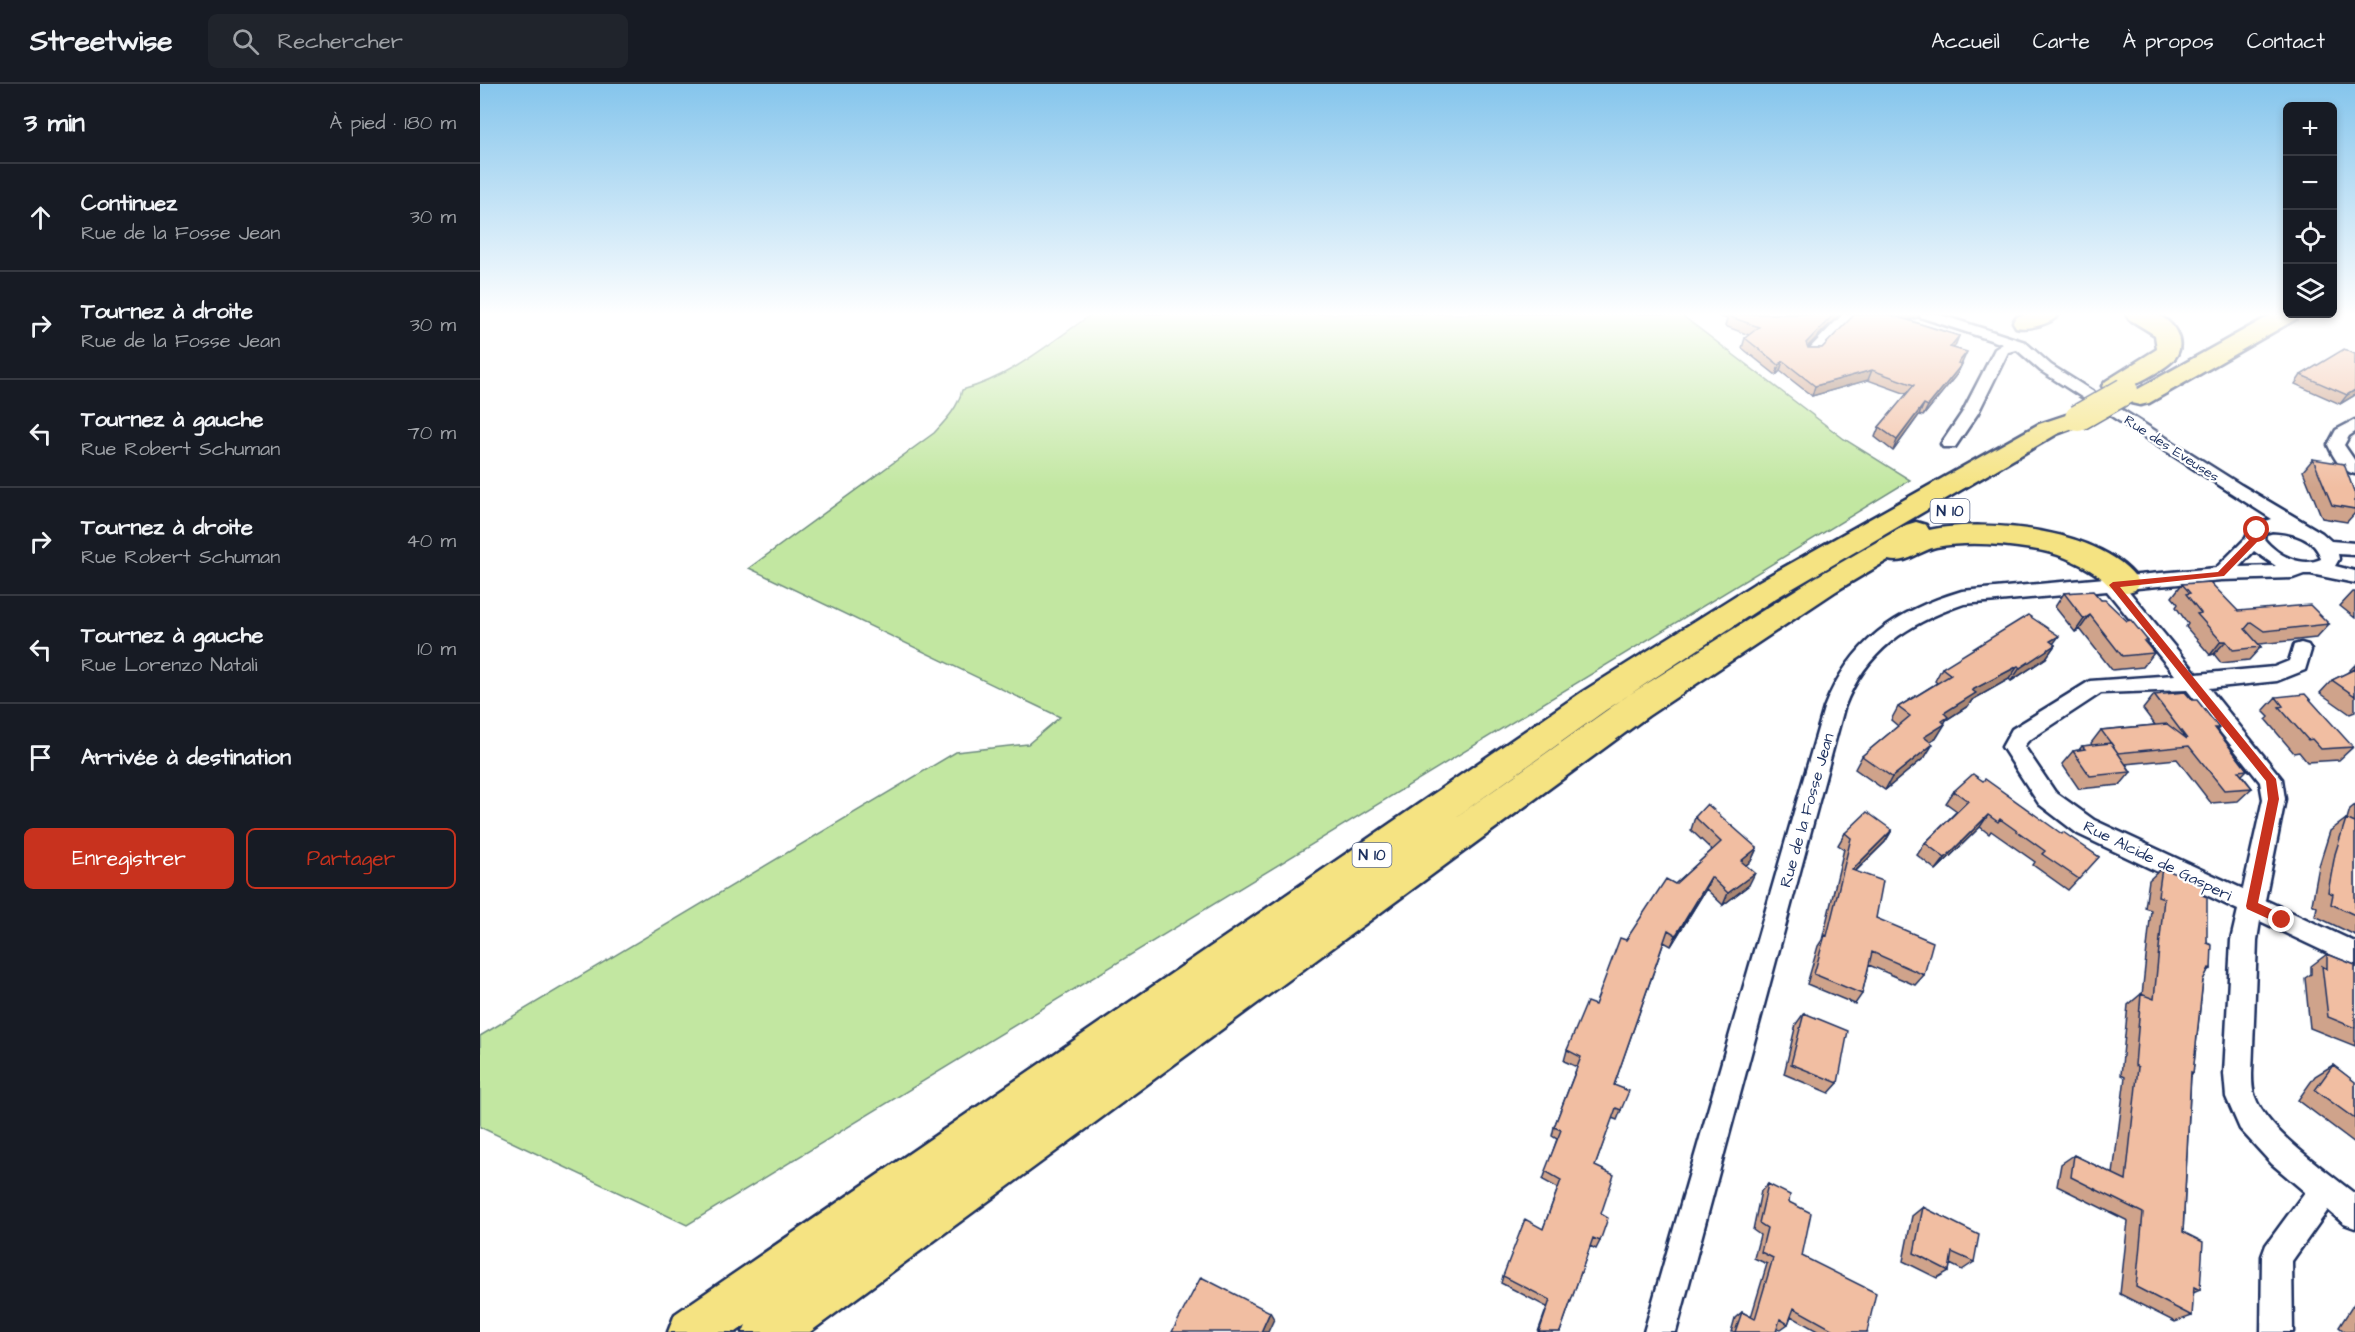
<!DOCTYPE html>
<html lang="fr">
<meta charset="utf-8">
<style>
:root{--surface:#171b24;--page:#20242c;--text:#f1f3f6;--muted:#9ea1a6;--line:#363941;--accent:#c8321e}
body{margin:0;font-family:"Architects Daughter",sans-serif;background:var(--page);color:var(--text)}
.controls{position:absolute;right:18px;top:18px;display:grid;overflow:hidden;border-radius:9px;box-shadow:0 3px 9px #0003}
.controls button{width:54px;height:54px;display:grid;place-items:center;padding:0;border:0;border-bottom:2px solid var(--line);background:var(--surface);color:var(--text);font:30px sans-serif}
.stop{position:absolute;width:18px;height:18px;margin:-14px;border:4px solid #c8321e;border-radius:50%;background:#fff}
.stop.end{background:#c8321e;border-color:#fff;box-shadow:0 2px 6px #0008}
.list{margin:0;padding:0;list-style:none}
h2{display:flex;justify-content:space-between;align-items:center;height:78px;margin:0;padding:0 24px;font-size:26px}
h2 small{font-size:20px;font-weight:400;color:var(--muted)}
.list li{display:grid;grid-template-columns:39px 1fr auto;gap:18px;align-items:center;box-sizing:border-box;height:108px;padding:0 24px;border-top:2px solid var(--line)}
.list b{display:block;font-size:22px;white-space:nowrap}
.list p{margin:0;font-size:20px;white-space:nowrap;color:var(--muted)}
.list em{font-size:20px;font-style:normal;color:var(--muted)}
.actions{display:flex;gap:12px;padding:18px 24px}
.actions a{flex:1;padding:14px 0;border:2px solid var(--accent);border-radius:9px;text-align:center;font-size:21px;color:var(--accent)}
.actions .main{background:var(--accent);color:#fff}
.icon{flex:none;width:33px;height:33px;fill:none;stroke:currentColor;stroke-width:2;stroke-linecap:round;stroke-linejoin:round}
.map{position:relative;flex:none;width:1875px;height:1248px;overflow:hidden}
header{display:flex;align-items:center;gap:36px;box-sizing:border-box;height:84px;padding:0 30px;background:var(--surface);border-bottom:2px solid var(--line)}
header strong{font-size:28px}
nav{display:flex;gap:33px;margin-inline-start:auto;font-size:21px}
.search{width:420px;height:54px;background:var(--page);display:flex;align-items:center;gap:15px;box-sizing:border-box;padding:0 21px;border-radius:9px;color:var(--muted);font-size:22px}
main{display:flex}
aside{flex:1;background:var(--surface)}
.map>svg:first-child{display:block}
.green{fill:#c2e7a1;stroke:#6e8b80;stroke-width:1.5}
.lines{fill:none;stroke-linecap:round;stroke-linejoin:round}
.street-casing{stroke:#1b2f5e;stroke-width:5}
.primary-casing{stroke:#1b2f5e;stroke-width:5}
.street{fill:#fff;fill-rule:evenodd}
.primary{fill:#f5e382;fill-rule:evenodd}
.primary-bridge-casing{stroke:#1b2f5e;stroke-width:29;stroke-linecap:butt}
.primary-bridge{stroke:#f5e382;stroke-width:26}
.wall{fill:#cfa38b;stroke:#1b2f5e;stroke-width:1.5}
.shaded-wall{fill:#a98571;stroke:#1b2f5e;stroke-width:1.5}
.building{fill:#f1bea2;stroke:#1b2f5e;stroke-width:1.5}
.route{fill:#c8321e}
.labels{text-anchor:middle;stroke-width:4.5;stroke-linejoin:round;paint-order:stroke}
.far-street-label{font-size:14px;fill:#1b2f5e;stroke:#fff}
.shield{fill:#fff;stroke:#5f6d8e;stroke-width:1.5}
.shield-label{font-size:15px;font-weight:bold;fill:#1b2f5e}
.street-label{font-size:16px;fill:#1b2f5e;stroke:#fff}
</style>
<header>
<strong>Streetwise</strong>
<div class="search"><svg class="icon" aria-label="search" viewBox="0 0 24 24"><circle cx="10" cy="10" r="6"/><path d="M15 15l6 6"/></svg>Rechercher</div>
<nav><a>Accueil</a><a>Carte</a><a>À propos</a><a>Contact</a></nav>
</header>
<main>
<aside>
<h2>3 min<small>À pied · 180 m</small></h2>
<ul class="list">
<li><svg class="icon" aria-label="ahead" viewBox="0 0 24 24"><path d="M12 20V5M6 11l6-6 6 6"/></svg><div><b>Continuez</b><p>Rue de la Fosse Jean</p></div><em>30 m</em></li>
<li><svg class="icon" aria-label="right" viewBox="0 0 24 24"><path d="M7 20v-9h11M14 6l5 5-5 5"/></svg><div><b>Tournez à droite</b><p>Rue de la Fosse Jean</p></div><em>30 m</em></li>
<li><svg class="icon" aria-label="left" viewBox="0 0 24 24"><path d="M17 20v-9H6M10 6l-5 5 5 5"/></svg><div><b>Tournez à gauche</b><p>Rue Robert Schuman</p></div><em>70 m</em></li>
<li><svg class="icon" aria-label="right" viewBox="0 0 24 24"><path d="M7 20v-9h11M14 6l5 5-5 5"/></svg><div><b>Tournez à droite</b><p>Rue Robert Schuman</p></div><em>40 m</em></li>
<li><svg class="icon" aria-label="left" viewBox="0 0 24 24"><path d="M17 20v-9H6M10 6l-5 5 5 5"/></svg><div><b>Tournez à gauche</b><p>Rue Lorenzo Natali</p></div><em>10 m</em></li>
<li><svg class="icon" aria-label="arrive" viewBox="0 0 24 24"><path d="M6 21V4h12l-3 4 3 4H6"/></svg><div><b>Arrivée à destination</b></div></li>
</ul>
<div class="actions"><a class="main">Enregistrer</a><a>Partager</a></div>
</aside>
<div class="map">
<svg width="1875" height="1248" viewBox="0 0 1875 1248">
<rect width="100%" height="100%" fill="#fff"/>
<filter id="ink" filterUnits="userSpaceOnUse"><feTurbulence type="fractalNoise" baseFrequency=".0167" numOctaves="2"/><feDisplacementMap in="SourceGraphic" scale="12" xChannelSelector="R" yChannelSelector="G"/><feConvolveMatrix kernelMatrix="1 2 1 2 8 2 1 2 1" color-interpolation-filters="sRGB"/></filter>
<g filter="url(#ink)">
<path class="green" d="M612,230H1200L1364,355L1430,396L207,1141L0,1043V952L476,668L548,660L580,633L269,484L454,349C466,336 478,324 482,306C530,294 571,258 612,230Z"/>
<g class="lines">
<defs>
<path id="street" d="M1363,230H1377L1337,273H1327L1325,270L1327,267Z
M1438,230H1458L1545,258L1571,281L1761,401L1842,449L1851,457L1875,459V471L1858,470L1859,475L1855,482L1875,487V499L1831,490H1824L1813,494L1741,496L1647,505L1717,590L1794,583L1809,577L1814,561L1821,559L1828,561L1831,566L1825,586L1797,597L1729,604L1802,695L1805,715L1785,816L1875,858V882L1780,837L1777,856L1772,990C1772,997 1772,1006 1775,1013C1786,1046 1848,1088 1875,1110V1144L1864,1140L1848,1126L1812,1177L1813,1248H1781L1782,1172L1786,1161L1825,1108L1792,1080L1760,1045L1746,1013L1744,990L1751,856L1758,826L1598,750L1559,720L1522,663L1532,645L1610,597L1695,591L1627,507L1484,520C1427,540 1386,566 1364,624L1196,1248H1164L1344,624C1370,558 1415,527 1482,507L1736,484L1766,454L1771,442L1792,435L1561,287L1537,266L1528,268L1498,329L1475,363H1463L1461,360L1482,329L1515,265L1523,260L1440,233ZM1792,447C1811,448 1836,454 1841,475C1821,484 1797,471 1784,455L1785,449ZM1774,467L1796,482L1759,483ZM1707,606L1780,698L1783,715L1763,805L1614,736L1575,708L1544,662L1548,657L1621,609Z
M1875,336V348L1869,352L1864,361L1875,377V390C1860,386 1854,374 1848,361L1856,346Z"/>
<path id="primary" d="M1547,230H1579C1572,240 1548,246 1536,243L1533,238L1536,233Z
M1646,230C1654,229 1667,228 1674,230C1693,235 1707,258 1695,274C1686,286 1656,299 1642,307L1634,309L1626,307L1622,302L1626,297L1677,265L1675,251L1649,235Z
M1793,230H1819L1816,235L1669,319L1660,321L1651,319L1648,314L1651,309Z
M1598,327L1607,329L1610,334L1607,339L1577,350L1296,514L1126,626L969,738L1144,614L1336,493L1426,441L1436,438L1446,441L1449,446C1506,434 1626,445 1660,499L1655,506C1649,508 1644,509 1638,507C1629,504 1624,495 1616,490C1597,477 1575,468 1552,465C1521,460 1487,457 1456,463C1438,467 1427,481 1408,476L1356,507L1168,632L330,1248H263L266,1241L256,1248H188L195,1230L1102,608L1274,500L1559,340Z"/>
</defs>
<use href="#street" class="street-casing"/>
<use href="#primary" class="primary-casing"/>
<use href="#street" class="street"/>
<use href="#primary" class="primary"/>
<defs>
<path id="primary-bridge" d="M1598,334L1645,307"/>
</defs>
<use href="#primary-bridge" class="primary-bridge-casing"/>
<use href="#primary-bridge" class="primary-bridge"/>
</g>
<path class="wall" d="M1234,230H1360L1328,263V264H1342L1375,230H1440L1438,234L1428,236L1479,252L1473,264L1482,280L1477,290L1443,332L1439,331L1413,367L1395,353L1399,343L1427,310L1388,296L1332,312L1300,287L1296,291L1262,264L1265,254L1269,251L1245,242L1247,235Z
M1821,291L1875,311L1860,320L1815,300Z
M1833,375L1875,410V429L1867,438L1842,434L1823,387Z
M1702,500L1758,527L1849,540L1836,554L1779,560L1781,563L1769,576L1741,579L1734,570L1730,571L1706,543L1708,540L1696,523L1698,520L1692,513Z
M1873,508H1875V534L1860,522Z
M1584,509L1621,516L1668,557L1666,560L1674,569L1663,583L1632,586L1600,545L1595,548L1575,523Z
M1573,560L1575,561L1566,574L1531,597L1529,595L1492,616L1488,622L1466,636L1457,653L1450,657L1445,673L1405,706L1375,685L1382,672L1418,642L1411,636L1418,623L1457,599L1455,597L1462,584Z
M1875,581V628L1870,630L1840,609L1852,596L1867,589Z
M1674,611L1712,616L1739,644L1737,646L1767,686L1762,691L1772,704L1758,717L1731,719L1697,675L1646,680L1651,688L1640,701L1599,705L1582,680L1593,667L1599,666L1602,662L1612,661L1611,659L1621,646L1675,641L1663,625Z
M1796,613L1873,663L1859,676L1827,678L1819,668L1814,669L1786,636L1789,633L1783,627Z
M1474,707L1582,750L1619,773L1588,806L1553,781L1555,778L1511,747L1509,750L1500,743L1456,786L1437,771L1445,759L1477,727L1466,719Z
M1875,721V851L1835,832L1837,823L1832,820L1839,782L1850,747L1866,735H1867L1870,725Z
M1215,733L1277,764L1271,777L1266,781L1269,801L1243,821L1226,805L1191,862L1184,858L1134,1001L1141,1026L1137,1036L1132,1034L1115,1082L1121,1130L1120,1157L1116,1165L1110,1162L1080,1248H1058L1067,1223L1021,1199L1023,1192L1063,1145L1078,1104L1063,1096L1077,1055L1072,1052L1074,1043L1097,983L1084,977L1087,966L1115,921L1146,856L1195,800L1232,766L1211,746Z
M1412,746L1405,758L1376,787L1396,834L1444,891L1435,901L1389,881L1382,910L1375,920L1327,900L1338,862L1342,856L1364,765L1358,761L1365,749Z
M1682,784L1722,811L1727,859L1731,885L1727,888L1723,896L1713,989L1711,991L1703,1148L1720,1206L1713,1209L1712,1232L1695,1238L1640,1210L1648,1137L1577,1102L1581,1080L1594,1071L1633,1090L1645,993L1641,991L1648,921L1661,910L1662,911L1671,826L1665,824L1669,796Z
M1847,870L1875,881V962L1830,944L1825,894L1831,890V882Z
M1324,929L1358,999L1349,1009L1304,990L1316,940Z
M1853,981L1875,998V1059L1818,1016L1835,992Z
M1288,1100L1309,1118L1322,1172L1387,1248H1339L1311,1232L1308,1240L1301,1245L1297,1244L1296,1248H1251L1255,1234L1262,1228L1271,1233L1287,1180L1274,1174L1280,1151L1273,1146L1281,1107Z
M1443,1123L1494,1178L1482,1186L1470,1180L1469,1187L1457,1194L1423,1177L1432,1132Z
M1875,1218V1248H1865L1859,1243Z"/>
<path class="shaded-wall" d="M1354,230H1360L1325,265L1326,259L1329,255Z
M1408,230H1440L1438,234L1404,240Z
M1479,252L1475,262L1466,273L1470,263Z
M1487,268L1482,279L1474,289L1478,279Z
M1303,277L1300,287L1296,291L1299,281Z
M1482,280L1477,290L1443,332L1448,322Z
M1392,286L1388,296L1332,312L1335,302Z
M1875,306V311L1860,320L1867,311Z
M1444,320L1439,331L1413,367L1417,356Z
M1610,531L1600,545L1595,548L1604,535Z
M1579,552L1571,563L1575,561L1566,574L1531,597L1540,584L1570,557Z
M1741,557H1746L1734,570L1730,571Z
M1538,582L1529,595L1492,616L1488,622L1466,636L1463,642L1465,640L1457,653L1436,666L1444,653L1464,629L1492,606Z
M1453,660L1445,673L1405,706L1412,693Z
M1508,731L1500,743L1456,786L1465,774Z
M1412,746L1405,758L1365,797L1372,786Z
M1277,764L1271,777L1256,789L1261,777Z
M1275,789L1269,801L1243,821L1248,809Z
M1231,793L1226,805L1191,862L1196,851Z
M790,1228L794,1235L788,1248H781Z"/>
<path class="building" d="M1251,230H1354L1326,259L1328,264H1342L1375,230H1410H1408L1479,252L1470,263L1487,268L1478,279L1482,280L1448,322L1444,320L1417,356L1399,343L1434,301L1392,286L1335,302L1303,277L1299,281L1265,254L1279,243L1248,232Z
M1864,265L1875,270V306L1867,311L1821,291Z
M1833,375L1864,380L1875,410V425L1852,421Z
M1730,498L1758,527L1830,521L1849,540L1784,547L1771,538L1765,545L1781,563L1753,566L1746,557H1741L1717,530L1721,529L1706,510L1710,509L1702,500Z
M1613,507L1621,516H1625L1647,537L1651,536L1668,557H1664L1674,569L1642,572L1610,531L1604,535L1584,509Z
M1548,531L1579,552L1570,557L1575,561L1540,584L1538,582L1492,606L1496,609L1464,629L1468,633L1462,637L1465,640L1444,653L1453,660L1412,693L1382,672L1430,632L1418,623L1471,591L1462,584Z
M1875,585V612L1852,596Z
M1705,608L1712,616H1717L1739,644H1735L1767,686L1758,687L1772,704L1744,706L1709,662L1638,669L1621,646L1687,640L1707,655L1674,611Z
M1825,610L1873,663L1841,665L1832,655L1828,656L1799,623L1803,622L1796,613Z
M1631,659L1651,688L1610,692L1593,667L1605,665L1602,662Z
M1493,690L1503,697L1505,695L1582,750L1583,748L1619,773L1599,795L1562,770L1565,767L1520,735L1518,738L1508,731L1465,774L1445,759L1488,717L1474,707Z
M1227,720L1277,764L1261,777L1275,789L1248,809L1231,793L1196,851L1188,846L1134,1001L1149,1007L1141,1026L1136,1024L1115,1082L1134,1091L1121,1130L1128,1134L1120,1157L1113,1154L1080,1248H1059L1070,1216L1023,1192L1045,1135L1063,1145L1081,1096L1065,1087L1081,1046L1074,1043L1101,973L1087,966L1107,918L1115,921L1140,854L1146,856L1186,795L1195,800L1241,758L1215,733Z
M1387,728L1412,746L1372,786L1403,797L1396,834L1453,858L1444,891L1392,868L1382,910L1334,890L1345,851L1347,852L1371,754L1365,749Z
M1866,735L1875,739V831L1851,820L1853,810L1848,808L1855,770Z
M1682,784L1723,801L1722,811L1727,813V859L1732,861L1731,885L1729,884L1723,896L1713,989L1711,988L1703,1148L1723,1158L1720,1206L1714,1203L1712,1232L1656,1203L1663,1129L1591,1093L1594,1071L1646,1096L1658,983L1655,981L1661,910L1674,915L1684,814L1678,812Z
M1847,870L1875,881V944L1848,933L1842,882L1847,885Z
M1324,929L1368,947L1358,999L1311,980Z
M1853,981L1875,998V1035L1835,1006Z
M1288,1100L1310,1111L1309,1118L1331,1129L1322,1172L1396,1209L1387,1248H1357L1314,1224L1308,1240L1300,1235L1296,1248H1255L1262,1228L1275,1235L1293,1174L1281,1168L1287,1144L1279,1139Z
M1443,1123L1499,1151L1494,1178L1472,1168L1469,1187L1434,1169Z
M721,1193L790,1228L781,1248H692Z"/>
</g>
<linearGradient id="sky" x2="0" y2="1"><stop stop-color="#85c5ec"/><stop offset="0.57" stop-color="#fff"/><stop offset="1" stop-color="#fff" stop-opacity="0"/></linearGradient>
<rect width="1875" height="404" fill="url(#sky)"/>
<path class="route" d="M1774,444L1781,446L1778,450L1779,456L1744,492L1640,503L1796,695L1799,715L1778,819L1806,832V840L1802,841L1767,825L1766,822L1788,715L1786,697L1629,501L1633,498L1738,488L1770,455V450Z"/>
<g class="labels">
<g class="far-street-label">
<text transform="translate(1692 364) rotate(33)" y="5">Rue des Eveuses</text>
</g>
<g class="shield">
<rect x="1450.5" y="415" width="39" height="24" rx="4.5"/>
<rect x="872.5" y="759" width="39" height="24" rx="4.5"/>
</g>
<g class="shield-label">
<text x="1470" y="432">N 10</text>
<text x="892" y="776">N 10</text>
</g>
<g class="street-label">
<text transform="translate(1326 726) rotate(-74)" y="6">Rue de la Fosse Jean</text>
<text transform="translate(1678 776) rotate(26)" y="6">Rue Alcide de Gasperi</text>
</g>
</g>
</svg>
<div class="controls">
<button>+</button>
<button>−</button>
<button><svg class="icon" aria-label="locate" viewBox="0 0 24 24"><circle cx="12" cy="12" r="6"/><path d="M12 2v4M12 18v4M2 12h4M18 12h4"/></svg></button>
<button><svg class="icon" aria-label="layers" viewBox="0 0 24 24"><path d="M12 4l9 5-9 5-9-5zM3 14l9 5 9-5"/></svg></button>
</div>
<div class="stop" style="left:1777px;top:446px"></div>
<div class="stop end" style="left:1802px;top:836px"></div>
</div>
</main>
